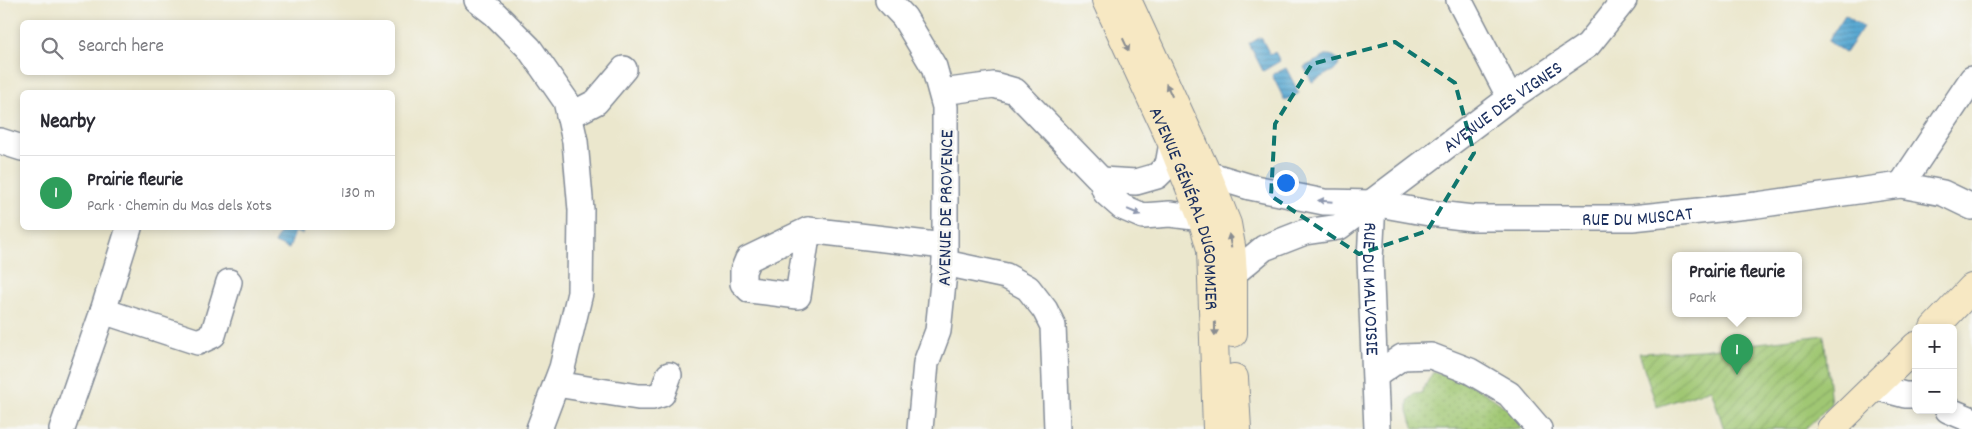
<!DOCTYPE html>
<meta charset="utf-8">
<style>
:root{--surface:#fff;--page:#f7f7f7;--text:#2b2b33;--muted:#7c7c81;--line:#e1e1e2;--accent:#d93025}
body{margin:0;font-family:Dekko,sans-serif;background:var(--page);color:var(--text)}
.controls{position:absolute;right:15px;bottom:15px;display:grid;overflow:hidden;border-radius:8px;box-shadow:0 2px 8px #0003}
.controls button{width:45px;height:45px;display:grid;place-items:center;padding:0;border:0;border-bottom:1px solid var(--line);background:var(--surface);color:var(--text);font:25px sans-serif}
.you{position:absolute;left:1285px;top:182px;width:18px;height:18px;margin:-12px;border:4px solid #fff;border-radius:50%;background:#1a73e8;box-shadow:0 0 0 8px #1a73e833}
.badge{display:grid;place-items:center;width:32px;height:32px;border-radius:50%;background:var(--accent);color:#fff;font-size:16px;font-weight:700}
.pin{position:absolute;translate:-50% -41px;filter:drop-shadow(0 1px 2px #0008)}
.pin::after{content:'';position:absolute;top:26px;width:18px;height:15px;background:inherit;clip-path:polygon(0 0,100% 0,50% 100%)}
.popup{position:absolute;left:1672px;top:252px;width:130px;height:65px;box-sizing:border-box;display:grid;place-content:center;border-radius:8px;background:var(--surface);filter:drop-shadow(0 1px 4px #0005);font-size:16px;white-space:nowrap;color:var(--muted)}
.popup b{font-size:19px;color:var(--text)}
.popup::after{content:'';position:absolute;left:50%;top:100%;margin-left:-10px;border:10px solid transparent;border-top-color:var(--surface)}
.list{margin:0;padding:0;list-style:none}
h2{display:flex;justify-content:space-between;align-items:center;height:65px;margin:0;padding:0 20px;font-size:21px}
h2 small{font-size:16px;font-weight:400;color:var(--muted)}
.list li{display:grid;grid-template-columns:32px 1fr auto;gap:15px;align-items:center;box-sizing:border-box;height:75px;padding:0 20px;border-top:1px solid var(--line)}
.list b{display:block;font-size:19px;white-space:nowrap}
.list p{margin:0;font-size:16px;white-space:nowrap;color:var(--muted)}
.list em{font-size:16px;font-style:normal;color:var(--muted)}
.icon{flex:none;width:28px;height:28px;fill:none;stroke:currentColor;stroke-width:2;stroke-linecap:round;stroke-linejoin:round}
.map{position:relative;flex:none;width:1972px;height:429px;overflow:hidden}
.search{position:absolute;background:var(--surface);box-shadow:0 2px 8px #0003;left:20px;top:20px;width:375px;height:55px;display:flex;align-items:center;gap:12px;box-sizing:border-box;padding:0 18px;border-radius:8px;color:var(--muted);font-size:19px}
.panel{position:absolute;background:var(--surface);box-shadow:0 2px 8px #0003;left:20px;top:90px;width:375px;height:140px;border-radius:8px}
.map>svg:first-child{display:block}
.grass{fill:url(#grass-dots);stroke:#5e7b68}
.garden{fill:url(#garden-furrows);stroke:#5e7b68}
.water{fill:url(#water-rules);stroke:#386b98}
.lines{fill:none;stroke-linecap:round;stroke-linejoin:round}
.street-casing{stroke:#838b96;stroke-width:28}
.secondary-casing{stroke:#838b96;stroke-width:30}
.street{stroke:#fff;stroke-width:25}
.secondary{stroke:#f7e8c3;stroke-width:28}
.oneway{fill:#898c90}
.oneway2{fill:#8d97ae}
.marked{fill:none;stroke:#0f766e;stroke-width:4;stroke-dasharray:10 6;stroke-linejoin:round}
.labels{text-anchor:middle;stroke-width:5;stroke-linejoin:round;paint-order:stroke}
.street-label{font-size:19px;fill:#1b2f5e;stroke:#f6f6f2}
</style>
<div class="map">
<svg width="1972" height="429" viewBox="0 0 1972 429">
<defs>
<pattern id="grass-dots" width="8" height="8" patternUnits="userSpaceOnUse" patternTransform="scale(1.25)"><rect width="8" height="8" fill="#a0c773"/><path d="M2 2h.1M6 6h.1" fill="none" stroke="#89ab66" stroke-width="1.8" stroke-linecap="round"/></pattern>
<pattern id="garden-furrows" width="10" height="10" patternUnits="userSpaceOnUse" patternTransform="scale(1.25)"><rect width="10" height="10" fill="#a0c773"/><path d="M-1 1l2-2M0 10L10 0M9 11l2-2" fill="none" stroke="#89ab66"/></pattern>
<pattern id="water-rules" width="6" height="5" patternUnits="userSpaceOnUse" patternTransform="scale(1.25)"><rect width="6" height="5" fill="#56a7d1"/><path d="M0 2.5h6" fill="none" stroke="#4688ad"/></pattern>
</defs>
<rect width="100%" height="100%" fill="#f6f6f2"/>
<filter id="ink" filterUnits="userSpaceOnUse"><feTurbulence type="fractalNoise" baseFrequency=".02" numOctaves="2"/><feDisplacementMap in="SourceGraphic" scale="10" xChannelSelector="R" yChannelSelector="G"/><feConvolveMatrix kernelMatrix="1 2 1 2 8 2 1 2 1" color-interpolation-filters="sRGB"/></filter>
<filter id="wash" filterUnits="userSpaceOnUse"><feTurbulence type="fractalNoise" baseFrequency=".0096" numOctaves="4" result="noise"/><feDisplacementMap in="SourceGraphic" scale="20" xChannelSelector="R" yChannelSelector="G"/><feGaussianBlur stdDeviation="1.12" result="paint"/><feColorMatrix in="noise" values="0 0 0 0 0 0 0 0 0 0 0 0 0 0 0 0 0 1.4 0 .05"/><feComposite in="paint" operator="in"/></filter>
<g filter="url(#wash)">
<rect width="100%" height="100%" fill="#ebe7cd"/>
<path class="grass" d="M1433,372C1471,381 1496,397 1523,424L1521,429H1414L1408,411V401L1414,394L1421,393Z"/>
<path class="garden" d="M1824,335L1831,404L1805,429H1724L1711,389L1657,407L1639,353L1701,350Z"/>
<path class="water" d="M1845,15L1863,27L1845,53L1828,41Z
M1261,37L1270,55L1275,52L1280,61L1263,71L1249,44Z
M1328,55C1335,56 1338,58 1339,64L1336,69L1312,82L1304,67Z
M1286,68L1299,93L1285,101L1272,75Z
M281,228H304L302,234L295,232L289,249L275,243Z"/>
</g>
<g filter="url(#ink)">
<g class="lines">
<defs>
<g id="street">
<path d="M477,0L495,14L529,48L566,101L575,141L581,210L580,293L562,368L539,429"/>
<path d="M888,0L904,17L934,67L945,107V263L938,331L926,363L920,429"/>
<path d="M1459,0L1510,98"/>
<path d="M942,92L994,85L1015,91L1101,180L1106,193L1122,207L1143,216L1170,214L1202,218"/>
<path d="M569,116L596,102L624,69"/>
<path d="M0,141L22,148"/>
<path id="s1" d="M1207,174L1250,187L1324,202L1373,203L1429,213L1472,218H1632L1757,205L1901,185L1943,193L1972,207"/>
<path d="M1101,180L1136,182L1157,176L1168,165L1172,143"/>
<path d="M1901,185L1972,79"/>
<path id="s2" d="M1373,203L1370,259L1377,429"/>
<path d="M808,230L798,296L750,290L743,283V271L748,259L808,230L944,246"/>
<path d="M945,263L1006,276L1028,288L1045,310L1053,326L1057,429"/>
<path id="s3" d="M1233,274L1264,248L1305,232L1339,227L1510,98L1588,45L1624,0"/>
<path d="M103,311L198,342L213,335L229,282"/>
<path d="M1376,375L1402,357L1431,356L1470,371L1509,394L1539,429"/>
<path d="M556,384L638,397H652L662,394L669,375"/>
<path d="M1875,387L1905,395H1916"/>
<path d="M1948,410L1972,420"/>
<path d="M62,429L103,311L129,228"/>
</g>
<g id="secondary">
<path id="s4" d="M1106,0L1172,143L1202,218L1211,249L1217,429"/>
<path d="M1127,0L1207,174L1227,224L1231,246L1233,274V333"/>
<path d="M1934,328L1972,288"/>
<path d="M1234,378L1237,429"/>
<path d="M1831,429L1916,346"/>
</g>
</defs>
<use href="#street" class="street-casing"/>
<use href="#secondary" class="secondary-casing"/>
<use href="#street" class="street"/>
<use href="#secondary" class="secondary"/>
</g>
<defs><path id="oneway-solid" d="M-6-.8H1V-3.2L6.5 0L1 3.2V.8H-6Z" transform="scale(1.25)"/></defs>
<g class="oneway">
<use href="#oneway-solid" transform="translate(1126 45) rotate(65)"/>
<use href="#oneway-solid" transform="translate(1169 90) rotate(-115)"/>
<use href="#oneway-solid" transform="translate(1230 241) rotate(-100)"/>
<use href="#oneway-solid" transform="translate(1215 329) rotate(89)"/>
</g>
<g class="oneway2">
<use href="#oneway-solid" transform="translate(1325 201) rotate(-175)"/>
<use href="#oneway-solid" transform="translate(1134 212) rotate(23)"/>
</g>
</g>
<path class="marked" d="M1395,42L1455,83L1474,153L1427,231L1359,254L1271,196L1275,124L1312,64Z"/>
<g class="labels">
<g class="street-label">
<text dy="7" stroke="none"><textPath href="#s3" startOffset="322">AVENUE DES VIGNES</textPath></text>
<text transform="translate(944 208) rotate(-89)" y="7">AVENUE DE PROVENCE</text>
<text dy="7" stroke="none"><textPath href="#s4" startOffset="225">AVENUE GÉNÉRAL DUGOMMIER</textPath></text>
<text dy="7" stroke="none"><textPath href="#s1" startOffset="435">RUE DU MUSCAT</textPath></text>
<text dy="7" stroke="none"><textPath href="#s2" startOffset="86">RUE DU MALVOISIE</textPath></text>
</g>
</g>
</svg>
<div class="controls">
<button>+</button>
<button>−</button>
</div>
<div class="you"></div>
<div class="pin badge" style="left:1737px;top:375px;background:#2e9e5b">1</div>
<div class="popup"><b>Prairie fleurie</b>Park</div>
<div class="search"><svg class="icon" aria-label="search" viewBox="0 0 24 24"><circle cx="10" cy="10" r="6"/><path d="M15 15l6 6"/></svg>Search here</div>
<section class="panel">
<h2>Nearby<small></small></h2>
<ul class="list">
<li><span class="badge" style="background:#2e9e5b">1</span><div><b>Prairie fleurie</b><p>Park · Chemin du Mas dels Xots</p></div><em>130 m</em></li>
</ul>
</section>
</div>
